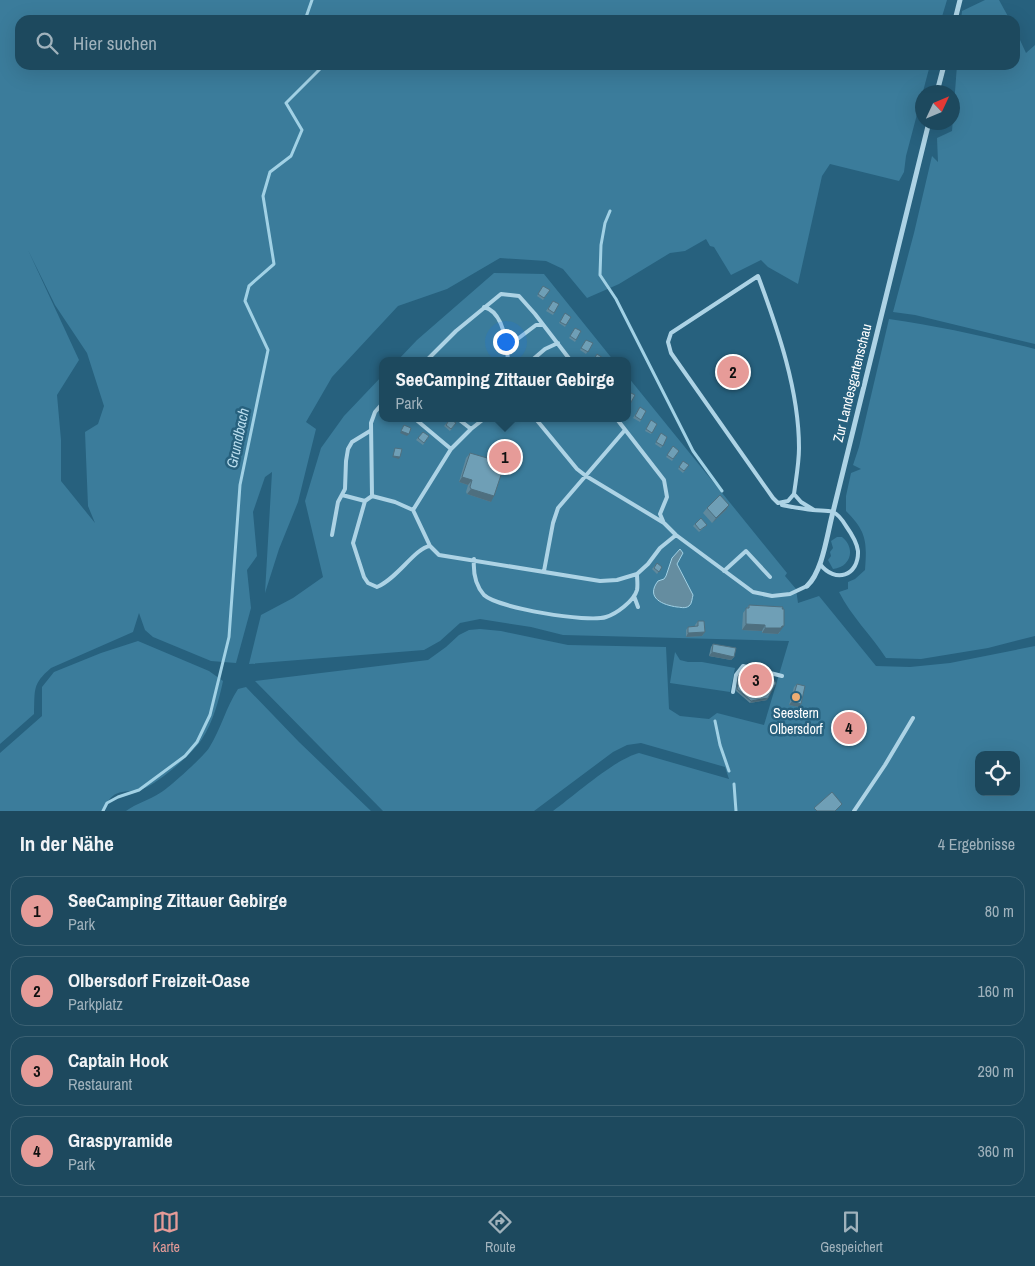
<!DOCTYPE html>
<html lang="de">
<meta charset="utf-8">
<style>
:root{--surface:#1d495e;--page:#255064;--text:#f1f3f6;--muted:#a0b2bc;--line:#3b6173;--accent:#e69b98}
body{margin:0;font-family:"Archivo Narrow",sans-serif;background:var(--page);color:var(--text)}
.controls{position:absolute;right:15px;bottom:15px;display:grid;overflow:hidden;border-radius:10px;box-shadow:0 5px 20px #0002}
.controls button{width:45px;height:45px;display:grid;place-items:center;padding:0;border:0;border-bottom:1px solid var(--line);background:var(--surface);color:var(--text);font:25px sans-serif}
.compass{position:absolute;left:915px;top:85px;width:45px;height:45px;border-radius:50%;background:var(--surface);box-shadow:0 5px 20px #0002;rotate:46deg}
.you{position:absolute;left:505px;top:341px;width:18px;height:18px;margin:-12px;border:4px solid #fff;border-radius:50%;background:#1a73e8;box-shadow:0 0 0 8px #1a73e833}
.badge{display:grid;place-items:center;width:32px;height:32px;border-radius:50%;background:var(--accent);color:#111;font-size:16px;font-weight:700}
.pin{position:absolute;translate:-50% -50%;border:2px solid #fff;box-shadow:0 1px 5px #0006}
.popup{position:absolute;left:379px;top:357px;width:252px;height:65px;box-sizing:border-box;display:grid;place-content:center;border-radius:10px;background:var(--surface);filter:drop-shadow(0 1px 4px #0005);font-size:16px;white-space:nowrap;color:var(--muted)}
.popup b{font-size:19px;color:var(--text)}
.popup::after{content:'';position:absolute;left:50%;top:100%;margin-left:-10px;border:10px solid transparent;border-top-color:var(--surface)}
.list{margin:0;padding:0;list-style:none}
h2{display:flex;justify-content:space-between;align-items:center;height:65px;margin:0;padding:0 20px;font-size:21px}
h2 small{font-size:16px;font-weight:400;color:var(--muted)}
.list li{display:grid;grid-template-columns:32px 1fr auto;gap:15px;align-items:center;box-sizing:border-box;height:70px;margin:0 10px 10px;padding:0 10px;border:1px solid var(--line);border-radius:15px}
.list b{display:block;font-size:19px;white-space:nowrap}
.list p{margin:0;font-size:16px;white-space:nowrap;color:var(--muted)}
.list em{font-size:16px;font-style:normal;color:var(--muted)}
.icon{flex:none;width:28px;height:28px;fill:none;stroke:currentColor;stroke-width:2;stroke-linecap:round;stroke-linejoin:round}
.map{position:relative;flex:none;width:1035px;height:811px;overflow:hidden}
.search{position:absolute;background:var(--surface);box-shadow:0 5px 20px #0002;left:15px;right:15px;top:15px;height:55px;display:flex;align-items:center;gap:12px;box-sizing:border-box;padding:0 18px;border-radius:15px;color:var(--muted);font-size:19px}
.sheet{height:385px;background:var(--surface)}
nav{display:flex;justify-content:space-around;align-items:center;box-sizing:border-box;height:70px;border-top:1px solid var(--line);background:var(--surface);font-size:14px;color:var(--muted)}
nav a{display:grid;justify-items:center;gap:2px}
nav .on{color:var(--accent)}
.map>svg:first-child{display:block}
.green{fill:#3b7c9b;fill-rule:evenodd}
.water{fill:#658da0;stroke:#a1d1e5}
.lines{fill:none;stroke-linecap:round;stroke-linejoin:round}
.stream{stroke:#a1d1e5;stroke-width:3}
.service{stroke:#add3e5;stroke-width:4}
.minor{stroke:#add3e5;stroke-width:5}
.wall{fill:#5f899d}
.shaded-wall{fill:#4e6f7f}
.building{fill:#6f9fb6;stroke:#4e6f7f}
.poi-dot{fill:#edad73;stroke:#27617e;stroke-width:2}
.labels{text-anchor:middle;stroke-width:5;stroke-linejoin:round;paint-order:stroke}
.street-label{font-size:14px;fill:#fff;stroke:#27617e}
.poi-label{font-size:14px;fill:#fff;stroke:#27617e}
.water-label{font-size:15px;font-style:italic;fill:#b8dced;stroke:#27617e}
</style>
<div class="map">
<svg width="1035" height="811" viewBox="0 0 1035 811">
<rect width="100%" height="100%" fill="#27617e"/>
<path class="green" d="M0,0H947L941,20H20V65H930L906,156L904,172L899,181L830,164L822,176L798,284L768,267L761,260L731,275L714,247L710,246L706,239L685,251L670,253L619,284L587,298L563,269L546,261L500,258L447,289L398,306L332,377L306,422L316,429L298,502L279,549L265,593L272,472L265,477L253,512L257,556L247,570L251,608L236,663L211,661L153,637L145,630L139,613L133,632L51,668C32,684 35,690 34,714L0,744ZM28,250L55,305L87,353L104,406L98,424L85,432L88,506L95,523L61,481V440L57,395L79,360Z
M985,0H999L1010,20H961L962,11Z
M1015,29L1026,53L1035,45V344L915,315L893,312L914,233L932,156L938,162L937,138L952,131L957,65H1015Z
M494,273L544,274L614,361H397L417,340Z
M889,319C939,326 987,337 1035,349V636L988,648L921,659L886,658C871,635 851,616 839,592L848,589V582L855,579L865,570C867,542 867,532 846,511V496L851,473L861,469L853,465L859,447Z
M382,376V418H628V377L787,573L785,576L796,589L798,603L819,596L876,666L910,667L950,663L1035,646V811H553C575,795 615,759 639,753L729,779L725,767L641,743L627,745L613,752L534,811H383L255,681L428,660L446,647L459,635L469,630L480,629L501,631L568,645L666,647L669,709L680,716L709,719L717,713L764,725L789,641L563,635L531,627L480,619L460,623L440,641L424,650L249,664L261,615L293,598L323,577L305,501L321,448L344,416ZM979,755H1016V792H979Z
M837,537H842C856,548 851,567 833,569L828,560L831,556L830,552L833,548L831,541Z
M138,641L209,671L223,681C219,700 213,722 202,739C191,755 164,778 147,787C129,796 114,783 103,811H0V753L42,716V687L54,672L101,653Z
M675,652L680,660L688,662H702L735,668L730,692L670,683Z
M246,687L299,742L371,811H126C137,803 149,800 160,793C169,788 204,756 209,748C221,729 226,707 238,689Z"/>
<path class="water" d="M680,549L683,553L677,564L693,595C692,598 692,604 689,606C685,609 680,607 677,607C663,605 645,598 658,581L664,579L666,576L672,558Z"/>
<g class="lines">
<path class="stream" d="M305,20L312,0
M610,211L605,223L601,245L600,275L616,299L693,451L722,491
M715,721L720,745L729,771
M734,784L736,811
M103,811L107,803L118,797L139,790L185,756L197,742L210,715L229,637L240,485L268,350L245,301L249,286L274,264L263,196L270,172L291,156L302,130L286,103L324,65"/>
<path class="service" d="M758,276C778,330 799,390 799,448C799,463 796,479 794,494L788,501L778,503L773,498L671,353L668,342L671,333Z
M484,307C504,312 507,344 508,361
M507,347L536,325H543
M426,361L456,331L501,294L519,296L535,314L571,361
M531,361L545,349L558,343
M414,418L451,449
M457,418L471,429
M535,418L577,469L586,476L664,523L676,535L753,592L772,596L790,594L807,586
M616,418L664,480L667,497L660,514L663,521
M794,494L801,502L814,510
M342,495L365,501
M372,496L371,423L375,412L382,404
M782,505C793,507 803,509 813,510C819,511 827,510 833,512C838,514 843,521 846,526C851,533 857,542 858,551C859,576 835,584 820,564
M413,510L451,449L471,429L485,418
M332,535L338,502L345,489L346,461L348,449L352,442L370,431
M430,546C415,548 397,579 377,587L368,583L364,577L353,543L365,501L372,496L395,502L413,510L430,546L439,555L600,581L617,580L637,574L648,564L660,548L676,535
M474,559C473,572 475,585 484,595C498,608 588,623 606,617C616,614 634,601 637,590C638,585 637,579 637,574
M544,571L553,523L558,508L625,430
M724,571L746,551L770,577
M634,596L638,607
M733,692L736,675L743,666L782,676
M854,811L885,765L913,718"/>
<path class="minor" d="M955,20L960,0
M937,92L944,65
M807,586C823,571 827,534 833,512L929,122"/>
</g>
<path class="wall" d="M543,286L550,290L543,300L537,296Z
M553,301L554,313L553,315L546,311Z
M565,313L566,325L565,327L559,323Z
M575,328L581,331L575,342L569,338Z
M586,340L593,343L586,354L580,350Z
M640,407L641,420L640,422L633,418Z
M428,418H436L433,422Z
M450,419L456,423L450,431L444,426Z
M651,420L657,424L651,434L645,431Z
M423,432L429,436L423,445L416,440Z
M661,433L667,437L661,448L655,444Z
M673,446L679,451L672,461L666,457Z
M470,453L492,469L491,502L467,494L466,492L468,485L459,482L466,458Z
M683,461L689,465L683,473L678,469Z
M707,508L726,510L712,523L703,513Z
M695,524L707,525L699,532L693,526Z
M657,563L662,567L657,574L652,569Z
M749,605L780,632L778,634L762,633V631L742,630L743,613Z
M698,621L705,632L702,636L686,637V630L688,627H695V625Z
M713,644L734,657L731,660L709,656L711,647Z
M739,675L767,700L750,703L736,691L738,676Z
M797,684L799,707L789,705L794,687Z"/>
<path class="shaded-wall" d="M401,431L409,434L407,436L400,433Z
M393,456L400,457L399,459L392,457Z
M462,477L472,480L468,485L459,482Z
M471,489L494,496L491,502L467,494Z
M729,505L726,510L712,523L716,518Z
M746,624L765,625L762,631L742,630Z
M784,626L778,634L762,633L765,628Z
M705,632L702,636L686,637L688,633Z
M712,652L734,657L731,660L709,656Z
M768,698L767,700L750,703L751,701Z
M792,701L801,704L799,707L789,705Z"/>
<path class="building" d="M543,286L550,290L544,298L538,294Z
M553,301L559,304L554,313L548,309Z
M565,313L571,317L566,325L560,322Z
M575,328L581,331L576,340L570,336Z
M586,340L593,343L588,352L581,348Z
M597,354L603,358L602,361H593Z
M629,392L635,395L630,404L628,403V395Z
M640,407L646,411L641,420L635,416Z
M450,419L456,423L451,429L446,425Z
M651,420L657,424L652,433L646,429Z
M404,425L411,428L409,434L401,431Z
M423,432L429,436L424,443L418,438Z
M661,433L667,437L663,446L656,442Z
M673,446L679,451L673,459L667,455Z
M395,448L402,449L400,457L393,456Z
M470,453L494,460L492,469L502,472L494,496L471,489L470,487L472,480L462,477Z
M683,461L689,465L684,471L679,467Z
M720,495L729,505L716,518L707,508Z
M701,518L707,525L700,530L695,524Z
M657,563L662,567L659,572L654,568Z
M749,605L783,607L782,609H784V626H782L781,628H765V625L746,624V608H749Z
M698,621H704L705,632L688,633V627L698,626Z
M713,644L736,648L734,657L712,652Z
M745,670L753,673L758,671L762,676H771L776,683L768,698L751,701L737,689L739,675Z
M797,684L805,686L801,704L792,701Z
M832,792L842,804L835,811H817L814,808Z"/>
<circle class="poi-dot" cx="796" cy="697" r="5"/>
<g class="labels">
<g class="street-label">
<text transform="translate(852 383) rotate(-76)" y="5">Zur Landesgartenschau</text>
</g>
<g class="poi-label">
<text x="796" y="718">Seestern<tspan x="796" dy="16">Olbersdorf</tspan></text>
</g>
<g class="water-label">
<text transform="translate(238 438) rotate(-78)" y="5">Grundbach</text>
</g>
</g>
</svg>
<div class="controls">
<button><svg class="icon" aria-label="locate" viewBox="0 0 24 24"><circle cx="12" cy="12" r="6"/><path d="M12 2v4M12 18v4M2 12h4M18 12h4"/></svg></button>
</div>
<svg class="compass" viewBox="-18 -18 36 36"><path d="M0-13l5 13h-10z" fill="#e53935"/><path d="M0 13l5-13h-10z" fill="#a0b2bc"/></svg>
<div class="you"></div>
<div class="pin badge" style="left:505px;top:457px">1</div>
<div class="popup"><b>SeeCamping Zittauer Gebirge</b>Park</div>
<div class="pin badge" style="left:733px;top:372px">2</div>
<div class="pin badge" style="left:756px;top:680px">3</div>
<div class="pin badge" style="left:849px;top:728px">4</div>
<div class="search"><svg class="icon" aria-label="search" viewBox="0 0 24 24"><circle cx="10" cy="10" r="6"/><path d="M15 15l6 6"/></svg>Hier suchen</div>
</div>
<section class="sheet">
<h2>In der Nähe<small>4 Ergebnisse</small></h2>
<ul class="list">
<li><span class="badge">1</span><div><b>SeeCamping Zittauer Gebirge</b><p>Park</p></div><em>80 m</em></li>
<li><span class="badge">2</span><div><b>Olbersdorf Freizeit-Oase</b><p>Parkplatz</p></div><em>160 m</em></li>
<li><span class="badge">3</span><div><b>Captain Hook</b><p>Restaurant</p></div><em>290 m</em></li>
<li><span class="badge">4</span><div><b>Graspyramide</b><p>Park</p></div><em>360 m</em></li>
</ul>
</section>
<nav>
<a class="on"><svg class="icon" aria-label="map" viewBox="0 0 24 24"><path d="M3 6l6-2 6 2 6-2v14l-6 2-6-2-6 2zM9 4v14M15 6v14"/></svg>Karte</a>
<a><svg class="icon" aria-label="directions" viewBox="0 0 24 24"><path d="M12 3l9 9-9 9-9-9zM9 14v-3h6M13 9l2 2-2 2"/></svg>Route</a>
<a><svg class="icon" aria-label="saved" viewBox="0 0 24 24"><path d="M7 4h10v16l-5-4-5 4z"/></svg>Gespeichert</a>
</nav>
